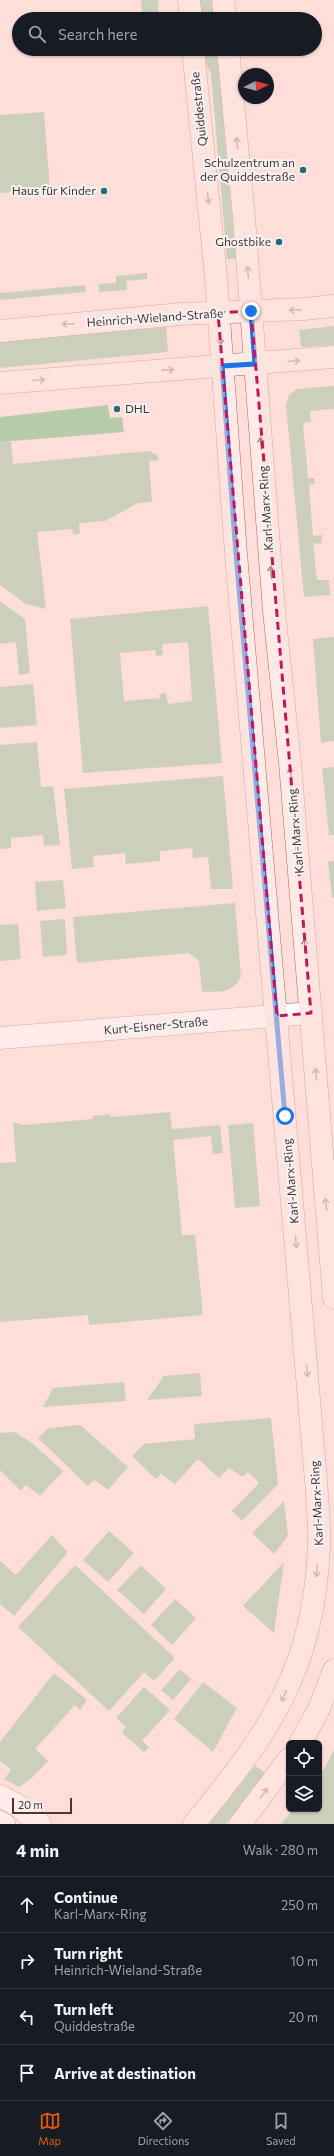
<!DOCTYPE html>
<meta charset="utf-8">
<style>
:root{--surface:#171b24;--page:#20242c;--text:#f1f3f6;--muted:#9ea1a6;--line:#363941;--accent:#ea580c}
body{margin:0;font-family:Commissioner,sans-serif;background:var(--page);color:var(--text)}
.controls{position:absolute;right:12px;bottom:12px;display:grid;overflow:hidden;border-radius:6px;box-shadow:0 1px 3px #0004}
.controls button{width:36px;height:36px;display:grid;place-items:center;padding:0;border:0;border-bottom:1px solid var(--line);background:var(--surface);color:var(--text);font:20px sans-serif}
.compass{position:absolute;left:238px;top:68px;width:36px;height:36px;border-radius:50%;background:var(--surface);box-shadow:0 1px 3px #0004;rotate:85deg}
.scale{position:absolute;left:12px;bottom:10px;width:60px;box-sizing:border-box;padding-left:4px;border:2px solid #53332e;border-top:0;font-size:11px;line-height:14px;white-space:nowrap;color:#53332e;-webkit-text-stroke:3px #f3f3f3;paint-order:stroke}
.stop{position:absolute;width:12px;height:12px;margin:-9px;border:3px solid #1a73e8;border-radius:50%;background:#fff}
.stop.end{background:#1a73e8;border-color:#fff;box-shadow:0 1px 4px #0008}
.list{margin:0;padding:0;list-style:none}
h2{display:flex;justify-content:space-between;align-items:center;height:52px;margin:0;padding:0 16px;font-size:17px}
h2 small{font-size:13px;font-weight:400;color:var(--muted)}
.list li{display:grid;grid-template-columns:26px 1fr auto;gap:12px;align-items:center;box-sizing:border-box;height:56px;padding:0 16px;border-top:1px solid var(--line)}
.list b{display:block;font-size:15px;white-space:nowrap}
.list p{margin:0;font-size:13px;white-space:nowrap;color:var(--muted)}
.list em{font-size:13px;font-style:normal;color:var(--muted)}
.icon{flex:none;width:22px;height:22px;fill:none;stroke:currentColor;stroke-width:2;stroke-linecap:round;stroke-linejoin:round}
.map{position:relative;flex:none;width:334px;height:1824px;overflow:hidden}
.search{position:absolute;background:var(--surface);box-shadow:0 1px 3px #0004;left:12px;right:12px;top:12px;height:44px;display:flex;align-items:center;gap:10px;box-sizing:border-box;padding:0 14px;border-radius:22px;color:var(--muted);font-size:15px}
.sheet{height:276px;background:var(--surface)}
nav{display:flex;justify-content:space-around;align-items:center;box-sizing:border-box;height:56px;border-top:1px solid var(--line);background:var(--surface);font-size:11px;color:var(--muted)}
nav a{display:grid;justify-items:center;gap:2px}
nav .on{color:var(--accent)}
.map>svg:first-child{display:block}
.green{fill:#8fc296;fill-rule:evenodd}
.forest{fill:#63b672}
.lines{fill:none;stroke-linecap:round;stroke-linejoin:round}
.street-casing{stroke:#b26a60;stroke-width:23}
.secondary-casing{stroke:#b26a60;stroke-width:23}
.street{stroke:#fff;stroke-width:22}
.secondary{stroke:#feeae7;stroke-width:22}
.oneway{stroke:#a88e8a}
.route{stroke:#1a73e8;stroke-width:5}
.marked{fill:none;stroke:#c2185b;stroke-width:3;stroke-dasharray:8 5;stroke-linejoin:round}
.poi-dot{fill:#236c76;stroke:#f3f3f3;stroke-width:1.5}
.labels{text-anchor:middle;stroke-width:4;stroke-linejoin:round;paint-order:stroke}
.street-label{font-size:12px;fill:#53332e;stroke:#f3f3f3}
.poi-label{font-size:12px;fill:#53332e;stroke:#f3f3f3;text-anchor:end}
</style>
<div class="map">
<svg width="334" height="1824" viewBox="0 0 334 1824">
<rect width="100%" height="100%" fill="#ffddd8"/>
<path class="green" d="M141,0H158L159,19H143Z
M195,0H212L214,19H197Z
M199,49H217L236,259H227L211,74Z
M44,112L50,189L0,193V115Z
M147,273V279L126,281L127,290L99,292V284L116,283V276Z
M85,285L86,292L0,300V293Z
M166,325L168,352L0,368V339Z
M334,326V345L301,347L299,330Z
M334,386V409L310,411L311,422L303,423L308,478H314L315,484L309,485L313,536L322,535V543L313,544L317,580H329L330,595L304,597L286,405L289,395L297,389Z
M0,442H11L13,464L149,451L157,455L159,460L149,461L152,502L138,503L105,521L79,523L80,534H73L72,529L37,532L46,609L26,604L0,585Z
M0,601L25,619L30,673L19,675L16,642L0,644Z
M208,606L222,763L83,773L70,619ZM188,642L192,701L168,704L166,693L159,694L160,698L124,701L120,653L155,650L156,656L163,655L162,644Z
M334,637V741L321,743L313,639Z
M33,684L37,725L0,728V687Z
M37,742L41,787L53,786L60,845L44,846L43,835L11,838V848L0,849V745Z
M334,767V835H329L322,768Z
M223,776L233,889H211L208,857L193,858L192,848L160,851V861L126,864L125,853L93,856L94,867L72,869L64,789Z
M334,861V898H332L328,862Z
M63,880L66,908L37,911L35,882Z
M235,903L241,977C230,995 221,991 202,992L199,961L189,953L77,963L73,917Z
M65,919L67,955L43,957L40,921Z
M18,924L21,959L0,961V925Z
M170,1112L172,1129L220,1125L223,1153L213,1154L211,1136L173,1140L182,1235H195L203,1315L89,1325L88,1315L0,1322V1163L16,1162L13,1122L23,1125L93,1119V1116L110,1114L111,1117Z
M253,1123L260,1206L235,1208L228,1125Z
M200,1373L202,1396L147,1400L164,1376Z
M124,1382L126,1401L43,1407L53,1388Z
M271,1418L278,1484L242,1521L232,1511L259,1483L248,1472L242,1477L229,1468L219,1478L198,1459L175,1484L161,1474L156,1479L132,1456L144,1444L195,1439L194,1424Z
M80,1425L128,1467L108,1490L94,1480L88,1486L38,1438L49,1428Z
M15,1432L33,1444L63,1471L40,1496L26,1485L21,1491L0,1470V1433Z
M284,1501L288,1536L274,1554L252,1533Z
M109,1531L134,1553L108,1582L83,1560Z
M52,1535L68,1552L14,1616L0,1604V1561L16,1575Z
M284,1562L274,1633L243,1606Z
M75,1565L175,1658L154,1681L144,1672L109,1711L18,1627Z
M141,1565L166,1589L144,1614L117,1590Z
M175,1599L196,1618L172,1645L151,1625Z
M180,1669L191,1679L173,1700L161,1690Z
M54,1673L87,1700L80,1710L75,1705L35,1749L48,1761L32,1778L19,1787L4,1779L11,1770L0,1761V1742Z
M203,1682L237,1708L213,1752L174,1719Z
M144,1687L170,1710L142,1741L149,1747L144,1752L122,1733L126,1727L116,1718Z
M334,1750V1824H281L294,1809H319V1778Z
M255,1766L266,1773L226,1824H207Z"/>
<path class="forest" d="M108,405L110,418L122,417L124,432L0,442V417Z"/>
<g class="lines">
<defs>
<path id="street" d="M0,1038L311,1013
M0,1796L17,1805L40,1824
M0,1822L4,1824"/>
<path id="secondary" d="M189,0L191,19
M223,0L225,19
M193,49L216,277L236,554L315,1469C317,1495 320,1522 319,1548C313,1670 270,1732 194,1824
M228,49L244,218L274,611L290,763L334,1298
M0,331L181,314L304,309L334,306
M0,383L334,357
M300,1743L319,1709L334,1670
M240,1824L289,1759"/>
</defs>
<use href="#street" class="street-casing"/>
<use href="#secondary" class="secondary-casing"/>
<use href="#street" class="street"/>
<use href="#secondary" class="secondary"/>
</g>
<defs><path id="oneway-shaft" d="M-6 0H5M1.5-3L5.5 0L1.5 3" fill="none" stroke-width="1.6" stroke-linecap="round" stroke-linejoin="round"/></defs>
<g class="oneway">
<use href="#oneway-shaft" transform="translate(237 143) rotate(-96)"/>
<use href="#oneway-shaft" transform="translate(208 198) rotate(84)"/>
<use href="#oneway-shaft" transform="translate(248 272) rotate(-94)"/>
<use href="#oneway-shaft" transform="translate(295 310) rotate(178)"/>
<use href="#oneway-shaft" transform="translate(68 324) rotate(175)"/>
<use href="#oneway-shaft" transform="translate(220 339) rotate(85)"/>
<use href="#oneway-shaft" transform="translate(294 361) rotate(-5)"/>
<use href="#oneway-shaft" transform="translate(168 370) rotate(-4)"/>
<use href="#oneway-shaft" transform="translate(39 380) rotate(-5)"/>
<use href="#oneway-shaft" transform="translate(261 443) rotate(-94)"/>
<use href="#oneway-shaft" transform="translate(271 572) rotate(-94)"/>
<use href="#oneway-shaft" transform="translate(291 773) rotate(-95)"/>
<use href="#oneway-shaft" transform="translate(305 945) rotate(-95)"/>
<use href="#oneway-shaft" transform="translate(316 1074) rotate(-95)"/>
<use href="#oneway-shaft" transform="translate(326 1204) rotate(-95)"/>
<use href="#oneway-shaft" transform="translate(296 1242) rotate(85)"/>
<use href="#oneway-shaft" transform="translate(307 1371) rotate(85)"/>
<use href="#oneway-shaft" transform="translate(317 1571) rotate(94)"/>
<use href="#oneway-shaft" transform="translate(284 1696) rotate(115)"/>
<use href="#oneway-shaft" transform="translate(264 1793) rotate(-54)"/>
</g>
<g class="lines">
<path class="route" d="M251,311L255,364L222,366L236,554L285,1116"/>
</g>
<path d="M0 0H334V1824H0ZM251,311L311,1013L277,1016L218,313Z" fill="#ffddd8" fill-opacity=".55" fill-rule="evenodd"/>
<path class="marked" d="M251,311L311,1013L277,1016L218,313Z"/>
<g class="poi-dot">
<circle cx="303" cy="170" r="4"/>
<circle cx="104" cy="191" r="4"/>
<circle cx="279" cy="242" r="4"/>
<circle cx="117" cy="409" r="4"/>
</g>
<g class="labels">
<g class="street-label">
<text transform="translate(199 109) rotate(-96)" y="4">Quiddestraße</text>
<text transform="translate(155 318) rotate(-4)" y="4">Heinrich-Wieland-Straße</text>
<text transform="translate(266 508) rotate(-94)" y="4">Karl-Marx-Ring</text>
<text transform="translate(296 831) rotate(-95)" y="4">Karl-Marx-Ring</text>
<text transform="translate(156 1026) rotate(-5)" y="4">Kurt-Eisner-Straße</text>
<text transform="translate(291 1181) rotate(-95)" y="4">Karl-Marx-Ring</text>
<text transform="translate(317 1503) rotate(-93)" y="4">Karl-Marx-Ring</text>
</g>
<g class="poi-label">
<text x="295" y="167">Schulzentrum an<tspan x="295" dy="14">der Quiddestraße</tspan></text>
<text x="96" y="195">Haus für Kinder</text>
<text x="271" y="246">Ghostbike</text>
<text x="125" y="413" text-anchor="start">DHL</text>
</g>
</g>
</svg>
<div class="controls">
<button><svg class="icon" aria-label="locate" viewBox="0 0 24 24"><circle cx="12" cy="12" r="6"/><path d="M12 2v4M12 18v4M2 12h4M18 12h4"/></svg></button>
<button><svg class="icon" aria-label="layers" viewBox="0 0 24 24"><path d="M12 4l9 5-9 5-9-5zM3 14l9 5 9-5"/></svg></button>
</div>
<svg class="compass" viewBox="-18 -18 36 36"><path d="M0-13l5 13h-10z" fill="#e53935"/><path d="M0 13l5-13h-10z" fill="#9ea1a6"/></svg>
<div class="scale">20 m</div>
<div class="stop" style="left:285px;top:1116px"></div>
<div class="stop end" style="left:251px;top:311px"></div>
<div class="search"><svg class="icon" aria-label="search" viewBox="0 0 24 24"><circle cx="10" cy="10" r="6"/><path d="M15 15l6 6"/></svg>Search here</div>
</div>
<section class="sheet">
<h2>4 min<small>Walk · 280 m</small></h2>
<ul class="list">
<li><svg class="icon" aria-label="ahead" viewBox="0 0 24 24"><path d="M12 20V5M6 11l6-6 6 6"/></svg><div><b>Continue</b><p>Karl-Marx-Ring</p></div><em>250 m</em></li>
<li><svg class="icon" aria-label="right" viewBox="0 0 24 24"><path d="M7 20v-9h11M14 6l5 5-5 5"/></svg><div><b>Turn right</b><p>Heinrich-Wieland-Straße</p></div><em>10 m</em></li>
<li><svg class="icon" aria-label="left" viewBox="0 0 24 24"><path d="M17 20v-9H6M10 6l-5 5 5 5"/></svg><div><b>Turn left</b><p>Quiddestraße</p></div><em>20 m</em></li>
<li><svg class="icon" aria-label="arrive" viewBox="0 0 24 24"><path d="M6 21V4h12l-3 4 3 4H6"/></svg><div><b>Arrive at destination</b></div></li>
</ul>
</section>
<nav>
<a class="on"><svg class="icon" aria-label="map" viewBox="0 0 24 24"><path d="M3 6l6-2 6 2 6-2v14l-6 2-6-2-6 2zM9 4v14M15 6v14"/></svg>Map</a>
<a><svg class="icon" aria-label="directions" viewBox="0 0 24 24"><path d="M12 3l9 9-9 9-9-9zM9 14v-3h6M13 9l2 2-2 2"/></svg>Directions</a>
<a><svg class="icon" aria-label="saved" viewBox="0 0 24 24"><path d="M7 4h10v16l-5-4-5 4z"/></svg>Saved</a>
</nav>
